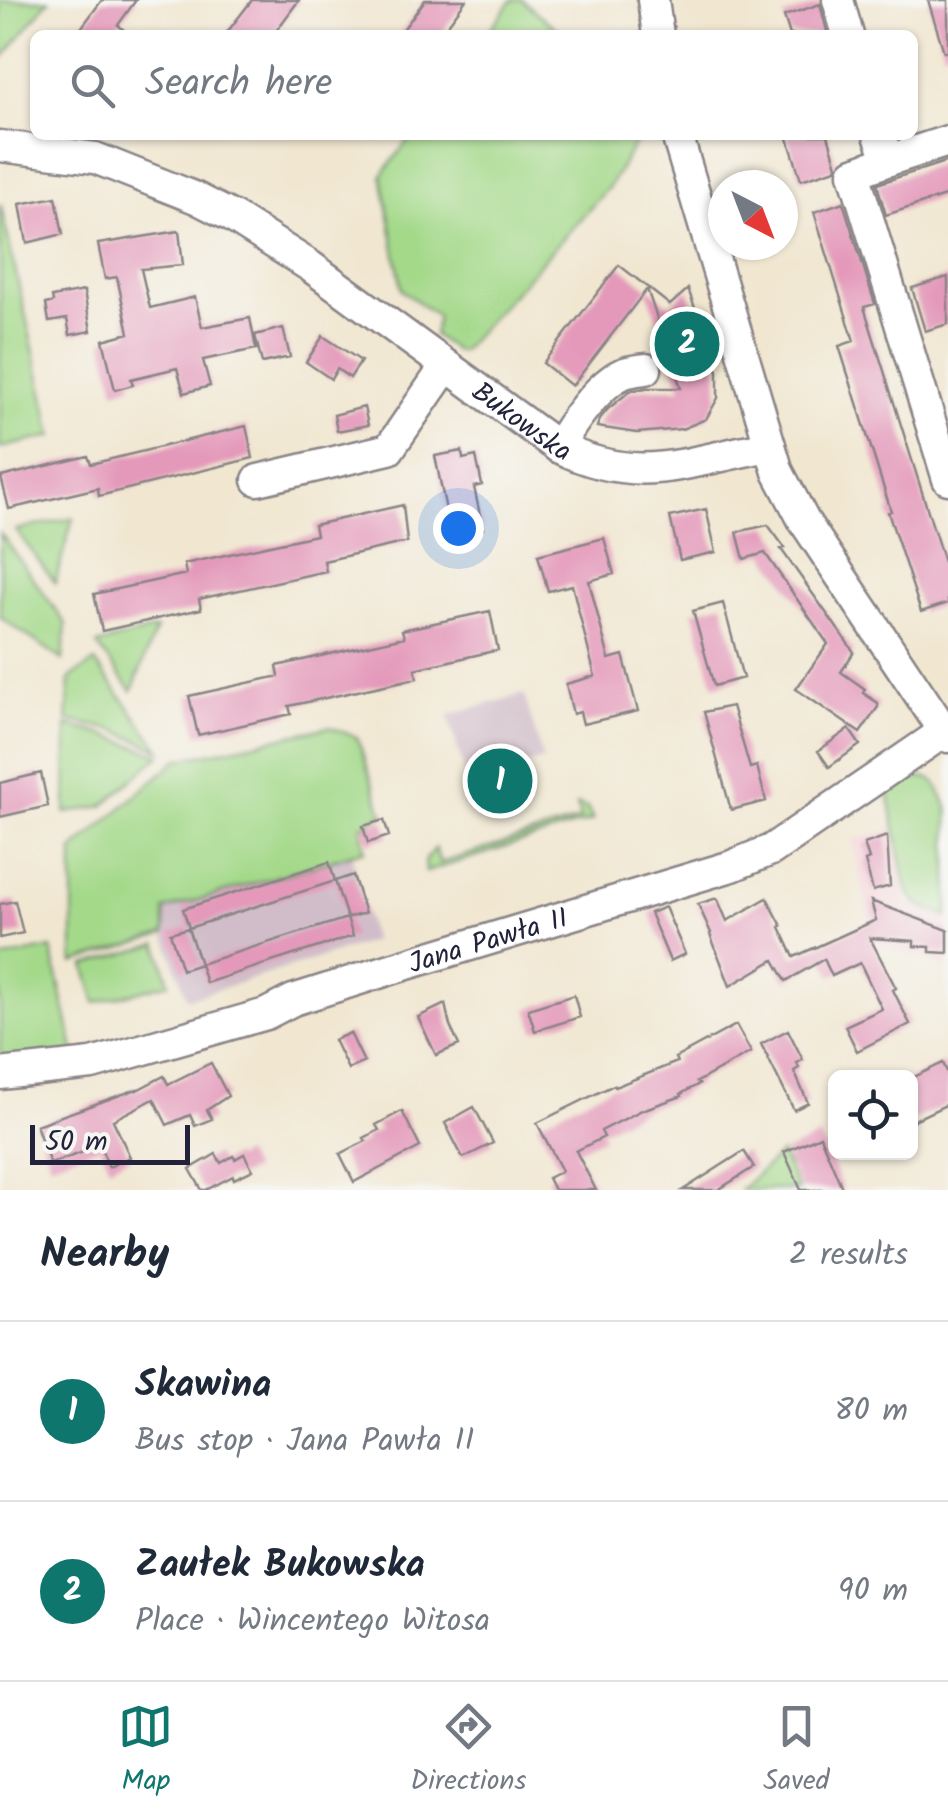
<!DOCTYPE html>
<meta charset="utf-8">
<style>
:root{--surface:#fff;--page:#f6f6f7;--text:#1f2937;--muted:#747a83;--line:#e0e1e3;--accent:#0f766e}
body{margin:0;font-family:Kalam,sans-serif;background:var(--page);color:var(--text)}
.controls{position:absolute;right:30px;bottom:30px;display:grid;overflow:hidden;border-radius:15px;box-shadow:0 2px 8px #0004}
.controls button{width:90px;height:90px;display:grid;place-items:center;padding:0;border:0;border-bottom:2px solid var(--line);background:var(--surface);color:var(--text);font:50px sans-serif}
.compass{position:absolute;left:708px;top:170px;width:90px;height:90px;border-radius:50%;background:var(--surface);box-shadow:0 2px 8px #0004;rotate:138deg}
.scale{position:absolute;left:30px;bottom:25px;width:160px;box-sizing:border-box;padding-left:10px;border:5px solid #22223b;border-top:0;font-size:28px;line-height:35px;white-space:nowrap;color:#22223b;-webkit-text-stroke:8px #f6f6f2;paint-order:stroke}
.you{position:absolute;left:458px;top:528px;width:35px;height:35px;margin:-25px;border:8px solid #fff;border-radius:50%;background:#1a73e8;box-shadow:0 0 0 15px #1a73e833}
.badge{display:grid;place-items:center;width:65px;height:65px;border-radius:50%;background:var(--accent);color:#fff;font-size:32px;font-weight:700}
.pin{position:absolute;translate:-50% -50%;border:5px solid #fff;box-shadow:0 2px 10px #0006}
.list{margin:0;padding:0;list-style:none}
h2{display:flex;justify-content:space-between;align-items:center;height:130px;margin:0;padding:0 40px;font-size:42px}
h2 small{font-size:32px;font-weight:400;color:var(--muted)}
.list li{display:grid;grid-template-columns:65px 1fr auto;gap:30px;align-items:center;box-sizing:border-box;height:180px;padding:0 40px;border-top:2px solid var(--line)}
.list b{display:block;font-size:38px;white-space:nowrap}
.list p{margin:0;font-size:32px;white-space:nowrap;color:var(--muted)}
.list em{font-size:32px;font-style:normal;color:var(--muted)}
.icon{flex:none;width:55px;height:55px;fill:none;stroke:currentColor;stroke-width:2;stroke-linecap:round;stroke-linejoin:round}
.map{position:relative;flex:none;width:948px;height:1190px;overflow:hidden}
.search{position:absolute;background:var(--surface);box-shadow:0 2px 8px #0004;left:30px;right:30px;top:30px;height:110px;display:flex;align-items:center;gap:25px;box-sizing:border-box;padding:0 35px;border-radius:15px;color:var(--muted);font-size:38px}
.sheet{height:490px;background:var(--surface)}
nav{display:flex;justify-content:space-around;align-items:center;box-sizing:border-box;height:140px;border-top:2px solid var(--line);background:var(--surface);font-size:28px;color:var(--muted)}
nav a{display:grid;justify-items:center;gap:5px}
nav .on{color:var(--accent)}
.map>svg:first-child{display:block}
.built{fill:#f6cfd7}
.industrial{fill:#d1bdc9}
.green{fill:#a4d98a;stroke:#637e62;stroke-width:2.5}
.building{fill:#e499ba}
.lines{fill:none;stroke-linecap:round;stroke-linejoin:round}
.minor-casing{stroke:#8a8486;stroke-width:35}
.minor{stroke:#fff;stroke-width:30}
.labels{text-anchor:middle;stroke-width:9;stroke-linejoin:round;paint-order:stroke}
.street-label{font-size:28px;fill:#22223b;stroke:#f6f6f2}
</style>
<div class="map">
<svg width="948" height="1190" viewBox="0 0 948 1190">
<rect width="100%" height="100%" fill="#f6f6f2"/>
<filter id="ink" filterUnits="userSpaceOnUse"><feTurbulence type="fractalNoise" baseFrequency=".01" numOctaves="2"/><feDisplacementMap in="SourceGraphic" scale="20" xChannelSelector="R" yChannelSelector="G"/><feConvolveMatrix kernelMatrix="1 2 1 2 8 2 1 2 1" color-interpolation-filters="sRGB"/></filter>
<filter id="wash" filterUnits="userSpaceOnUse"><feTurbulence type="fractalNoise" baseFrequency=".0048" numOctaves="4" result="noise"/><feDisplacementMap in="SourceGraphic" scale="40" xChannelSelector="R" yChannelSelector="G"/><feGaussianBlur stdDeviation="2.25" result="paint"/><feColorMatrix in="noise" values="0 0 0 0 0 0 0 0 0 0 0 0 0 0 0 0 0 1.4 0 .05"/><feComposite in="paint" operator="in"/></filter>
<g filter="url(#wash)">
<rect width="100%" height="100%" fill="#f1e7d1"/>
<path class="built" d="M893,830L907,904L924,897L948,909V968L875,942L852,840Z"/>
<path class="industrial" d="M524,694L543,760L467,781L448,715Z
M351,854L373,941L187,999L165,934L164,911Z"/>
<path class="green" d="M0,0H49L2,59Z
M512,0H522L564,35H486Z
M412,135H640L609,187L462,350L455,351L434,335L437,316L402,290L382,175Z
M0,203L53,436L0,448Z
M73,518L55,583L16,530Z
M0,533L66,624L63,660L0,617Z
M156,629L132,691L97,645Z
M95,662L161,750L114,730L67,720L70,678Z
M67,725L105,735L160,755L103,806L66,813Z
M329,727L357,737L383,814L361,827L365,850L165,910V934L73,963V850L177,760Z
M910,777L927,778L935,782L948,808V916C929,909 913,907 906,886L888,792Z
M577,805L587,808L593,820L426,872L425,860L435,848L440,863L580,820Z
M158,944L169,983L96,1003L85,965Z
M51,948L75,1054L0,1058V959Z
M781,1153L798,1190H740Z"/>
<g id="blocks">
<path class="building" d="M102,0H136L118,25L130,35H76Z
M252,0H299L273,35H225Z
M425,0H466L440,35H399Z
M928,0H948V51L944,52Z
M820,4L828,35H790L784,16Z
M787,135H828L837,166L836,169L801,180Z
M948,161V195L886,215L877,184Z
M56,197L63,234L27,243L20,204Z
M843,202L875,304L864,307L948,575V603L921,612L888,512L891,511L839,346L854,341L814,212Z
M179,231L183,265L141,269L150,308L195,297L202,327L250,318L256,349L203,360L210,386L184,393L177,368L131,379L133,385L115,390L103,340L129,333L117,277L105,279L98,244Z
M619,265L670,305L688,289L718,371V398L706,419L682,429L637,433L597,427L599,420L608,409L630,391L646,388H681L647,289L572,386L543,363Z
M948,277V324L925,331L912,288Z
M84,291L91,331L70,335L67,319L49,322L46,304L53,302L52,297Z
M283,328L290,357L262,363L255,335Z
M323,336L361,361L350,378L337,369L331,379L306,362Z
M364,407L368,425L337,431L334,415Z
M246,426L253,458L99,496L98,488L9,509L1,477L88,456L91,464Z
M462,451L463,459L476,456L482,485L474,487L483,529L460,535L458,523L449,525L435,456Z
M403,505L407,542L324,561L326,571L199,599L201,609L102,631L94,594L186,574L184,564L316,535L314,525Z
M706,509L716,552L680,560L670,517Z
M768,525L785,548L781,549L854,652L841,672L865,689L863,693L878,703V707L860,733L796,689L828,644L765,553L744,559L737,532Z
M604,538L614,574L589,581L609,659L623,655L638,711L583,724L580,712L573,714L566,684L595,676L572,585L548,591L538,555Z
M723,603L743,678L714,686L693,611Z
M490,611L498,650L415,669L417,678L289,706L291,714L198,735L189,696L279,676L277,666L404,637L402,630Z
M732,706L750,768L757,766L766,801L731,810L704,712Z
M849,729L860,745L829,767L818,751Z
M41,773L48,806L0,817V783Z
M384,820L389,836L368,843L363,826Z
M887,836L890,886L873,891L865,861L869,859L864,844Z
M329,862L335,881L189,928L183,909Z
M353,875L365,913L347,918L335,881Z
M717,898L727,921L767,898L782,926L780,927L794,957L876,920L871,901L948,930V953L930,952V947L914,946V941L870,938L896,988L893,990L910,1024L857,1051L845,1026L882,1009L860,963L832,976L824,959L786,981L774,960L730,986L710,934L711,933L698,904Z
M15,901L23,933L0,938V904Z
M665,907L685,954L670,961L650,913Z
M347,918L353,936L206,983L200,964L182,970L170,933L188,928L200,964Z
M574,995L580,1017L535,1031L528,1009Z
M445,1004L450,1026L459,1045L436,1055L418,1017Z
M736,1025L751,1052L697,1082L699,1084L681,1094L682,1096L642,1110L601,1131L604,1137L576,1151L596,1190H554L548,1178L562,1171L537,1123L614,1085L615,1087L677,1062L675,1058Z
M788,1030L803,1060L797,1063L799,1068L794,1071L808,1103L794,1110L761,1044Z
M350,1033L364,1062L348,1069L334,1040Z
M211,1063L228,1096L207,1110L212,1119L195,1126L190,1115L167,1125L154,1099L113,1120L130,1157L109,1167L100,1146L50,1164L36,1125L137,1089V1090L164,1076L168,1084Z
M943,1063L948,1074V1104L910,1122V1079Z
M474,1107L493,1143L463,1158L445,1123Z
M402,1111L420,1147L354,1182L340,1154L366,1141L364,1138L379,1130L376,1125Z
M820,1136L843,1190H801L784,1152Z
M744,1151L754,1167L718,1190H683Z
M216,1154L221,1163L233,1156L235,1159L244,1154L253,1170L234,1179L233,1176L206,1190H202L190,1169Z"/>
</g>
</g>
<g filter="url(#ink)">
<use href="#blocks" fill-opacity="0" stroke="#8a8486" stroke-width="2.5"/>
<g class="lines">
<defs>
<g id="minor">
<path d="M653,0L658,35"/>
<path d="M838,0L848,35"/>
<path d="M677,135L778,472L804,521L948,737"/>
<path d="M879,135L889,160L854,173L948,479"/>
<path id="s1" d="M0,146L95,158L196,198L233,217L310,266L558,447C639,488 689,460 770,446"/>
<path d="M889,160L948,141"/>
<path d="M558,447C571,424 598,385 622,374C629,371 639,370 646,369"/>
<path d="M258,480L389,449L446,366"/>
<path id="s2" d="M0,1074L92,1064L266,1014L293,1000L407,964L732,866L771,850L948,729"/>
</g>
</defs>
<use href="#minor" class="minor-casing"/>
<use href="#minor" class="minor"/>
</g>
</g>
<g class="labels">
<g class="street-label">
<text dy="10" stroke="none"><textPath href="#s1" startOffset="600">Bukowska</textPath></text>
<text dy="10" stroke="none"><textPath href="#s2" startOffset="508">Jana Pawła II</textPath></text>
</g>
</g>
</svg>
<div class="controls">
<button><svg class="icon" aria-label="locate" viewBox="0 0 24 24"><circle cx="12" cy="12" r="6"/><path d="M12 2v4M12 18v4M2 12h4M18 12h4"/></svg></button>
</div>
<svg class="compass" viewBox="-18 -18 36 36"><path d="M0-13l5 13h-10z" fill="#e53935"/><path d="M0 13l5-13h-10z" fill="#747a83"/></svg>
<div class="scale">50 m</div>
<div class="you"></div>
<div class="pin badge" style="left:500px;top:781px">1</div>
<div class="pin badge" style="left:687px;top:344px">2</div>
<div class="search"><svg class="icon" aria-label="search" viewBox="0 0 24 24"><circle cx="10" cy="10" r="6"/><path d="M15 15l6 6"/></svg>Search here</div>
</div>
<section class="sheet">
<h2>Nearby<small>2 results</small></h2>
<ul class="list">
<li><span class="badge">1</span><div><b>Skawina</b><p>Bus stop · Jana Pawła II</p></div><em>80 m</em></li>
<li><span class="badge">2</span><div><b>Zaułek Bukowska</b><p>Place · Wincentego Witosa</p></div><em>90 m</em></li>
</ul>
</section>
<nav>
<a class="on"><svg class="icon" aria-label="map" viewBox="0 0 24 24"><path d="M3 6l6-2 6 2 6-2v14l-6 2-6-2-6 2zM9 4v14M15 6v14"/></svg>Map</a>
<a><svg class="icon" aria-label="directions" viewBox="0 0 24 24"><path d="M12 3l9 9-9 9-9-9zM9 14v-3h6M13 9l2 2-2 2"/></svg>Directions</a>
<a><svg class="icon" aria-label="saved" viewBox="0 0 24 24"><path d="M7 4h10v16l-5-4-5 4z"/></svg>Saved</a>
</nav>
